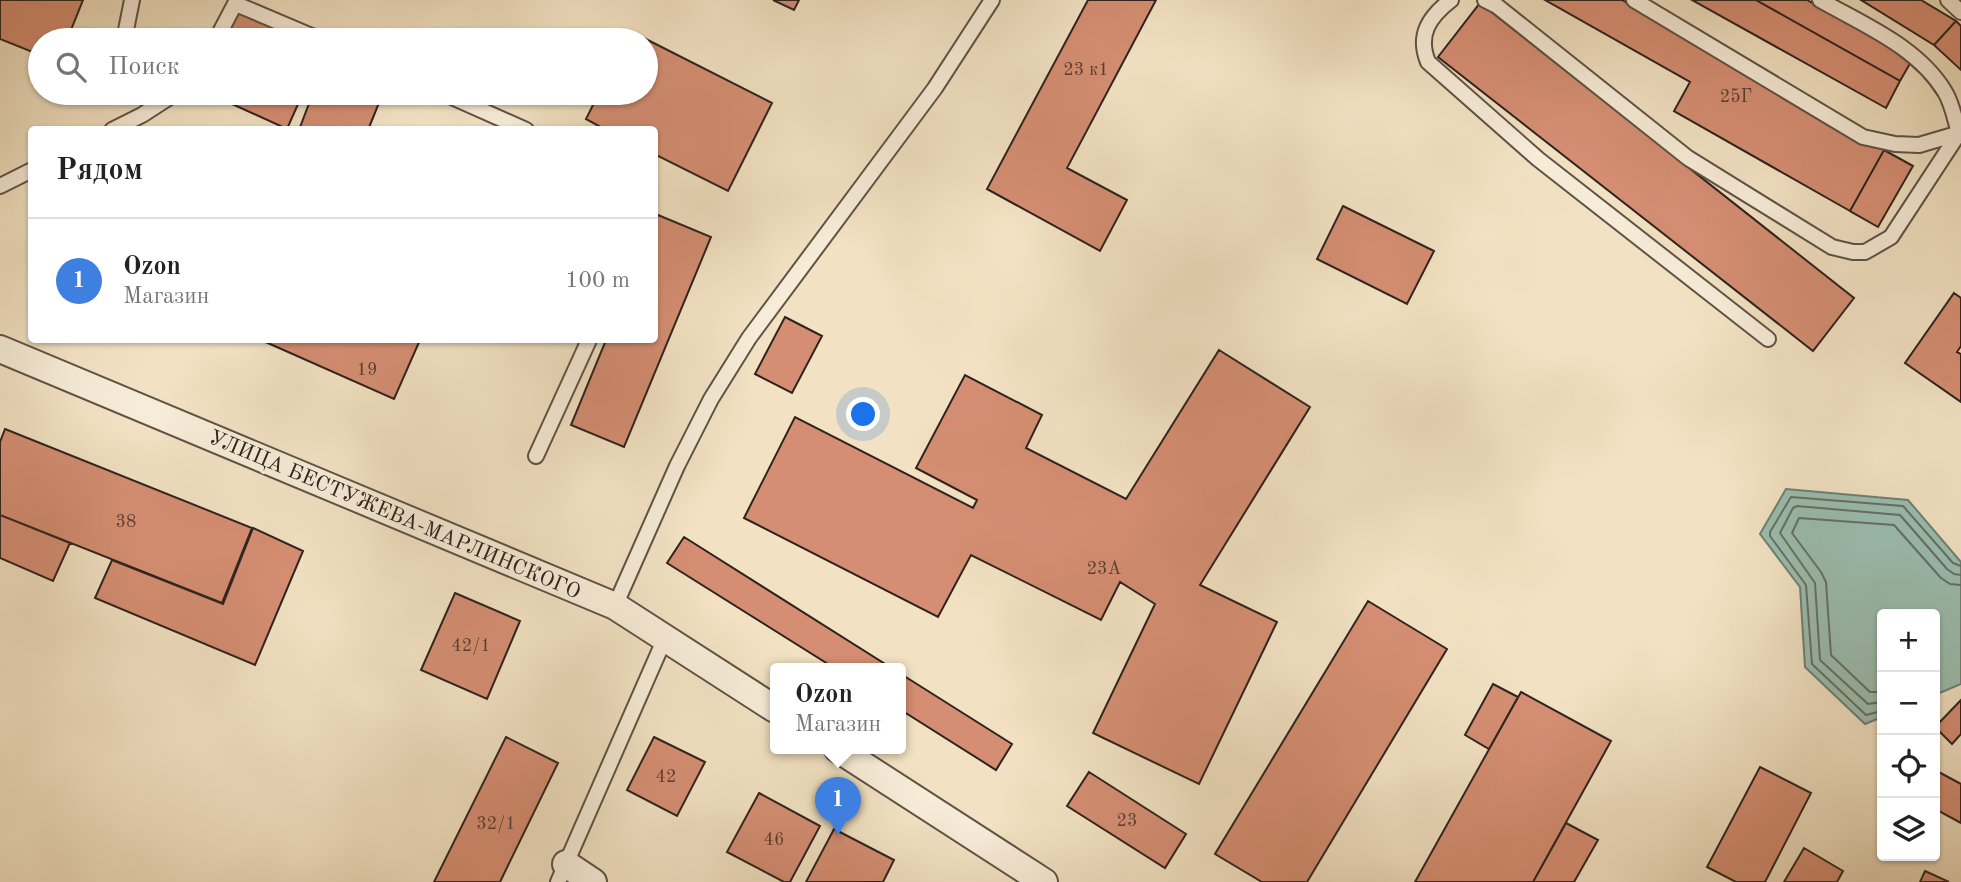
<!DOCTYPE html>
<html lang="ru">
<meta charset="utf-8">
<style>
:root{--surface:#fff;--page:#f6f6f6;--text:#222;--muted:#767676;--line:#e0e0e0;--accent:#8f2418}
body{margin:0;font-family:"Old Standard TT",serif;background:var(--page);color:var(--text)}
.controls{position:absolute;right:21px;bottom:21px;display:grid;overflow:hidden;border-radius:7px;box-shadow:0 2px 5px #0004}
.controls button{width:63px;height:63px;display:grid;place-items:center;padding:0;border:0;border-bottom:2px solid var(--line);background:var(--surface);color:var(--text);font:35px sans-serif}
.you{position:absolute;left:864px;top:415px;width:24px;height:24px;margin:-18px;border:5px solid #fff;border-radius:50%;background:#1a73e8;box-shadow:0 0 0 10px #1a73e833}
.badge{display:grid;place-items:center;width:46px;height:46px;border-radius:50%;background:var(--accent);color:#fff;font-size:23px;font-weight:700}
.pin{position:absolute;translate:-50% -58px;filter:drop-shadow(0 2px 4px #0008)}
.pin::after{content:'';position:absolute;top:37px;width:24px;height:21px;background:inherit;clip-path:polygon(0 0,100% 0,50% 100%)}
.popup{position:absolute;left:770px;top:663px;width:136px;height:91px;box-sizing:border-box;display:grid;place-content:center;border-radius:7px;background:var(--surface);filter:drop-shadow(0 2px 5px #0005);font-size:23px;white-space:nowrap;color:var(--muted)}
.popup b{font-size:26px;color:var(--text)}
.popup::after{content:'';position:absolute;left:50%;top:100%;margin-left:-14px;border:14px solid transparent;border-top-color:var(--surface)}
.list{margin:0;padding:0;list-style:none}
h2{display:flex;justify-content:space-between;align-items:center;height:91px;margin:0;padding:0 28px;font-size:30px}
h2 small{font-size:23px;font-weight:400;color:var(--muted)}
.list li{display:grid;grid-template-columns:46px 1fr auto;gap:21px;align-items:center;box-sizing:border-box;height:126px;padding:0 28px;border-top:2px solid var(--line)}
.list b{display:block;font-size:26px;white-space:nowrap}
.list p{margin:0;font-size:23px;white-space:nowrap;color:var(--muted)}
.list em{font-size:23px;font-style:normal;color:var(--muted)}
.icon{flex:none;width:38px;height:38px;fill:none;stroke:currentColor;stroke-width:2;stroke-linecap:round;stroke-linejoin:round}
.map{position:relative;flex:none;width:1961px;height:882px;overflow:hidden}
.search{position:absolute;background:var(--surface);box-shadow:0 2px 5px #0004;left:28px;top:28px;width:630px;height:77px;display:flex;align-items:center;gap:18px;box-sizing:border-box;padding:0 24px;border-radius:38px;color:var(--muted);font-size:26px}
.panel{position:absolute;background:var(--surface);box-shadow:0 2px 5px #0004;left:28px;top:126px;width:630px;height:217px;border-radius:7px}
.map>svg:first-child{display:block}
.water{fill:#9bbeb0;stroke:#6f8075;stroke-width:2}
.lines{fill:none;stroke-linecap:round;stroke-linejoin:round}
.shore{stroke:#647066;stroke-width:2}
.building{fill:#d58e73;stroke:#2e231d;stroke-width:2}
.service-casing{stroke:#5f5346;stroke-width:18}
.minor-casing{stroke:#5f5346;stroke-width:30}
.service{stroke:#f7ecd8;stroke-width:14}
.minor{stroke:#f7ecd8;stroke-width:26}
.labels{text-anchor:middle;stroke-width:7;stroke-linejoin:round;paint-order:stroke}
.number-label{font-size:18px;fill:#583e32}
.street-label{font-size:21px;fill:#2e231d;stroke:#f7ecd8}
</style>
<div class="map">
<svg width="1961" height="882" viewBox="0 0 1961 882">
<rect width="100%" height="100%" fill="#f2e2c3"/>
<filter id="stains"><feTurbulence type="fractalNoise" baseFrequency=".00286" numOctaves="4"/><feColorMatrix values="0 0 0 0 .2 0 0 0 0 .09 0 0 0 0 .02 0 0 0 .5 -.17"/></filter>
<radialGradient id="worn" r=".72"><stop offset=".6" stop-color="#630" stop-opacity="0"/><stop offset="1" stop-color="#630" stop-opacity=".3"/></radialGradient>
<path class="water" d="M1786,489L1908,500L1961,562V684L1935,695V614H1882V717L1865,724L1805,667L1800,587L1760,534Z"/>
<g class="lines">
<path class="shore" d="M1882,692H1870L1831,655L1826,582L1821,572L1792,533L1799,518L1894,525L1941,578L1950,584L1961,585
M1882,702L1868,704L1820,660L1815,583L1780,533L1793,508L1797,506L1900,515L1947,569L1954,574L1961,575
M1882,711L1866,715L1812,664L1806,585L1770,536V532L1791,497L1903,506L1953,563L1961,566"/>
</g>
<path class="building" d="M0,0H83L67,40H40V55L0,39Z
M773,0H799L794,10Z
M1088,0H1156L1067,168L1127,200L1100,251L987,189Z
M1545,0H1622L1884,150L1850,211L1674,111L1690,82Z
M1692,0H1756L1900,81L1886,108Z
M1756,0H1807L1912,60L1900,81Z
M1861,0H1921L1956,21L1934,45Z
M1480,3L1854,298L1813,351L1438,57Z
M238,11L302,40H225Z
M1956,21L1961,26V70L1934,45Z
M630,31L772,103L728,191L654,154V130H606L586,119L599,93H646V40H626Z
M208,93H303L287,129Z
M313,93H383L368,130H299Z
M1884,150L1913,166L1878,227L1850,211Z
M1343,206L1434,251L1407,304L1317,259Z
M658,215L711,237L624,447L571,425L606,340H654V224Z
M1954,293L1961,298V346L1957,352L1961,354V402L1905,363Z
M785,317L822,336L792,393L755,374Z
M261,340H420L394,399Z
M1219,350L1310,407L1200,585L1277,622L1199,784L1093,733L1155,604L1120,582L1101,620L971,555L938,617L744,518L795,417L973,508L977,500L916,468L965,375L1042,415L1026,448L1126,499Z
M5,429L252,528L222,603L0,515V442Z
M0,515L70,543L53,581L0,558Z
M253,528L303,551L255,665L95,598L112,560L223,604Z
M684,537L893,669H836L667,563Z
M455,593L520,621L487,699L421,670Z
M1368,601L1447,649L1307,882H1262L1215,854Z
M901,674L1012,744L996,770L901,710Z
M1493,684L1518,697L1489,749L1465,735Z
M1521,692L1611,741L1533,882H1415Z
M1961,700V734L1952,744L1935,727Z
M506,737L558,763L500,882H434Z
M654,737L705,762L677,816L627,790Z
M1760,767L1811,793L1765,882H1736L1707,867Z
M1935,770L1961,784V823L1935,809Z
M1089,772L1186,834L1165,868L1067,806Z
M759,793L820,826L790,882H784L727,852Z
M1566,823L1598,840L1574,882H1533Z
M834,829L894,860L883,882H806Z
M1804,848L1843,871L1837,882H1784Z
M1925,871L1949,882H1920Z"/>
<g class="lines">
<defs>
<path id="service" d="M1451,0C1429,17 1417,35 1428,62L1538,159L1768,339
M1485,0L1497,6L1688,158L1832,247L1853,252H1865L1891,237L1959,133C1955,120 1952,103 1945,92C1918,47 1864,25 1820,0
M1634,0L1863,137L1895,144L1919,145L1960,133
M1948,0L1961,12
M236,4L321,40
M124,40L132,0
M216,40L237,0
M145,93L153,108
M443,93L526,130
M112,130L142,115L176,93
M0,186L32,170
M536,456L589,340
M615,606L677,466L711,399L749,338L935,88L992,0
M558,882L665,638"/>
<path id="minor" d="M0,349L615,606L775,709
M838,749L1044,882
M566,864L593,882"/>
</defs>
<use href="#service" class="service-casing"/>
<use href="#minor" class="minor-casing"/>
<use href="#service" class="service"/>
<use href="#minor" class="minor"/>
</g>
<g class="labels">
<g class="number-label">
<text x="1086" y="75">23 к1</text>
<text x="1736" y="102">25Г</text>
<text x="367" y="375">19</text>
<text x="126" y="527">38</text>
<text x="1104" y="574">23А</text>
<text x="471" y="651">42/1</text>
<text x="666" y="782">42</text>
<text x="1127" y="826">23</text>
<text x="496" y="829">32/1</text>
<text x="774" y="845">46</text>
</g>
<g class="street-label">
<text transform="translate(395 514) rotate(23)" y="7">УЛИЦА БЕСТУЖЕВА-МАРЛИНСКОГО</text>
</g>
</g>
<rect width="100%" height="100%" filter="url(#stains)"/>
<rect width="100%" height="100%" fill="url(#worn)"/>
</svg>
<div class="controls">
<button>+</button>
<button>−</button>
<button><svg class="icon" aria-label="locate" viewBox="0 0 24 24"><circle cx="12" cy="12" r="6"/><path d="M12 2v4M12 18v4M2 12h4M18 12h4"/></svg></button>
<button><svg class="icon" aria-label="layers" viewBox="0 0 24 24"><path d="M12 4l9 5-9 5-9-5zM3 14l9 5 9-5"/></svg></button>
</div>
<div class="you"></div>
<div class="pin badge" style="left:838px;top:835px;background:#3f7fe0">1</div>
<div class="popup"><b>Ozon</b>Магазин</div>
<div class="search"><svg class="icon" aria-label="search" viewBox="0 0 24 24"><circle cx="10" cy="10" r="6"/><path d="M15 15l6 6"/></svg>Поиск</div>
<section class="panel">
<h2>Рядом<small></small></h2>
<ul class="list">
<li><span class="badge" style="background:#3f7fe0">1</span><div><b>Ozon</b><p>Магазин</p></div><em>100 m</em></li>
</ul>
</section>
</div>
